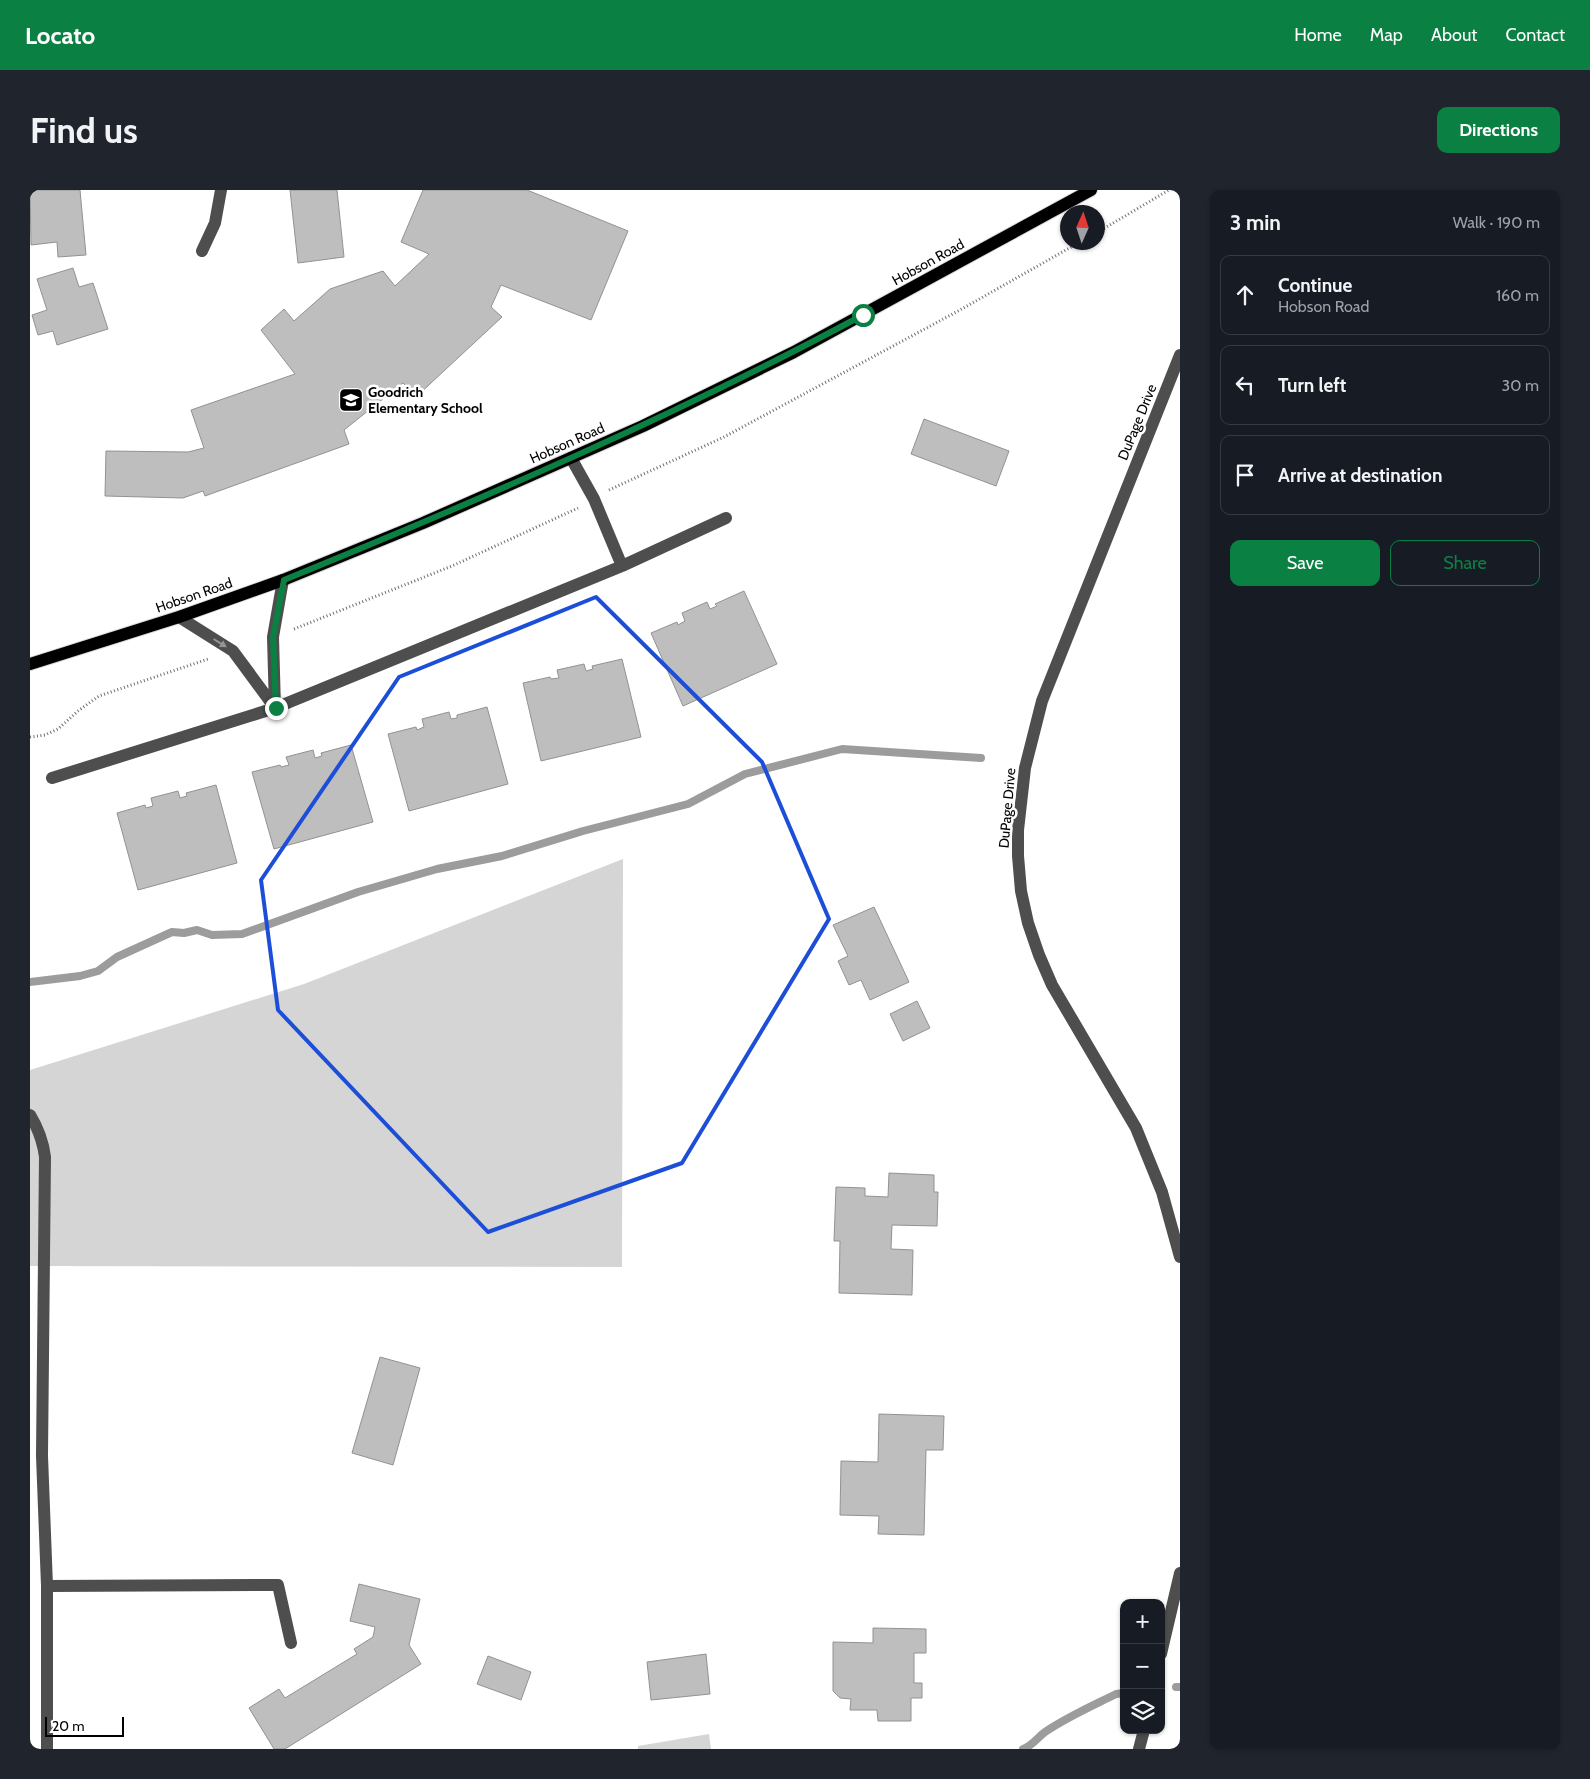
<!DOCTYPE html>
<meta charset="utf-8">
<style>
:root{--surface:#171b24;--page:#20242c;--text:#f1f3f6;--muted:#9ea1a6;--line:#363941;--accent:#0b8043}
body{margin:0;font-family:Cabin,sans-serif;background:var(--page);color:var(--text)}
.controls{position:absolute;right:15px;bottom:15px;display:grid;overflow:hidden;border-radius:10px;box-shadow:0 1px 4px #0004}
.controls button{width:45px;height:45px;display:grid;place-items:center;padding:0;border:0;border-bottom:1px solid var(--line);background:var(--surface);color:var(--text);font:25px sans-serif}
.compass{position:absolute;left:1030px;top:15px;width:45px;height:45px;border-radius:50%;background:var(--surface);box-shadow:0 1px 4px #0004;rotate:3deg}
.scale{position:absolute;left:15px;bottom:12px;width:79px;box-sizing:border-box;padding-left:5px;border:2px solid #000;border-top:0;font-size:14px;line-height:18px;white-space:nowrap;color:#000;-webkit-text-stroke:4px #fff;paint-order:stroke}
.stop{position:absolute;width:15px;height:15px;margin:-11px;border:4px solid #0b8043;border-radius:50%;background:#fff}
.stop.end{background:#0b8043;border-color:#fff;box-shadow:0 1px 5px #0008}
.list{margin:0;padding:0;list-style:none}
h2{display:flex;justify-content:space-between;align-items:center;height:65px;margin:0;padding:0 20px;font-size:21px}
h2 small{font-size:16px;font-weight:400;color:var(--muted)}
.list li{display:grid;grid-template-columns:32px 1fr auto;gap:15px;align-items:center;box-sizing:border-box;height:80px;margin:0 10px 10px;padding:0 10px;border:1px solid var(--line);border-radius:10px}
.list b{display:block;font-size:19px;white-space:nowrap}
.list p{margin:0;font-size:16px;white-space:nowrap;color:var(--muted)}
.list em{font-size:16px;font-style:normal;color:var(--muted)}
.actions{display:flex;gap:10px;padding:15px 20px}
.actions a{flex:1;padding:11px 0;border:1px solid var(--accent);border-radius:10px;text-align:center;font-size:18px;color:var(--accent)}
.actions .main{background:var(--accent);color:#fff}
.icon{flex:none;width:28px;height:28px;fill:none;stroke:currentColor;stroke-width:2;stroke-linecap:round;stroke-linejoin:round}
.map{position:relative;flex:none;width:1150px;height:1559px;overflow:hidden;border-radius:10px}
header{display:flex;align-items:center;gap:30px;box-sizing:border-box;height:70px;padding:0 25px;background:var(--accent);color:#fff}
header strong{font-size:24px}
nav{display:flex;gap:28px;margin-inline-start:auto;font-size:18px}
.intro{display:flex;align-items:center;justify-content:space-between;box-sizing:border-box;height:120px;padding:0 30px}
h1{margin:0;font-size:35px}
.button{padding:12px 22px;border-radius:10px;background:var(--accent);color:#fff;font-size:18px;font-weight:700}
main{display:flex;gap:30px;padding:0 30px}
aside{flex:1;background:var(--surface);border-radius:10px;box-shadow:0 1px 4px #0004}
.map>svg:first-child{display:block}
.green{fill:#d5d5d5}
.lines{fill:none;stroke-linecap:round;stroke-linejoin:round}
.stream{stroke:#9c9c9c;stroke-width:8}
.building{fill:#bebebe;stroke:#929292}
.major-casing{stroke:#dbdbdb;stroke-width:14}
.path{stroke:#707070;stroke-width:3;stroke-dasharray:1 2.5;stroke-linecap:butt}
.minor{stroke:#4e4e4e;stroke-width:12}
.major{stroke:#000;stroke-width:12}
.oneway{fill:#959595}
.route{stroke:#0b8043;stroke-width:6}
.marked{fill:none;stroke:#1d4ed8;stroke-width:4;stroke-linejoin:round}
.labels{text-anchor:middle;stroke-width:5;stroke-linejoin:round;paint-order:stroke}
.street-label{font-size:14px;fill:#000;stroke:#fff}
.poi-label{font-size:14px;font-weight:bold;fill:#000;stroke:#fff;text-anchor:start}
</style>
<header>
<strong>Locato</strong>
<nav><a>Home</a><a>Map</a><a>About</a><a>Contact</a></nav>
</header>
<div class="intro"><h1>Find us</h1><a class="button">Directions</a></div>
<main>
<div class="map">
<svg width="1150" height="1559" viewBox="0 0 1150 1559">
<rect width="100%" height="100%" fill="#fff"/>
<path class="green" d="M593,669L592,1077L0,1076V880L274,794Z
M679,1544L681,1559H608V1556Z"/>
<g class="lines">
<path class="stream" d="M0,792L50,786L68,781L87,767L142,742L154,743L167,740L182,745L212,744L328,702L407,679L472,666L553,641L658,614L715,584L812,559L951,568
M1146,1497H1150
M993,1559C1002,1556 1007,1548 1015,1542C1037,1527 1062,1516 1086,1504L1094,1503"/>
</g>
<path class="building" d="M0,0H50L56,65L28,67L27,52L1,55Z
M260,0H307L314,67L268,73Z
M393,0H497L598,41L561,130L471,95L461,117L472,127L387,206L373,193L314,240L319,254L175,306L173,301L153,308L75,306L76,261L158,262L174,258L161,220L265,184L231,140L254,119L264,131L300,99L353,81L365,96L399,64L371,52Z
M43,78L49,97L63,93L78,139L27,155L23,141L8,145L2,125L17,120L7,89Z
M894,229L979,261L966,296L881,264Z
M714,401L747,474L653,516L621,443L647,432L648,435L655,431L652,423L677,412L680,419L687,416L685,414Z
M592,469L611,547L511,571L493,493L520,487L521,489L529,488L527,480L554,474L556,481L563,479L562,476Z
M457,517L478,594L379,621L358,544L386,537L387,540L394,537L392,529L419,522L421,529L427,528V525Z
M321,555L343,632L244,659L222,582L250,575L251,577L259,575L256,567L283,560L285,568L292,566L291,563Z
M186,595L207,673L108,700L87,623L115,615L116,618L123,616L121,608L148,601L150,608L157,606L156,603Z
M844,717L879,792L840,810L831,790L819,795L808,771L818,766L803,735Z
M887,811L900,838L873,851L860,824Z
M859,983L904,985V1002H908L907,1036L862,1035L861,1059L883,1060L882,1105L809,1103L810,1051H804L806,997L835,998V1006L858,1007Z
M350,1167L390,1178L363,1275L322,1263Z
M849,1224L914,1226L913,1260H896L894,1345L848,1344L849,1326L810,1325L811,1271L848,1272Z
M329,1394L390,1409L379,1455L391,1474L255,1559H244L219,1518L249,1499L255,1508L327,1464L324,1459L343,1447L345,1437L320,1431Z
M843,1438L896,1439V1463H884V1493H892V1508H881V1531H848L847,1520H820L821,1509L810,1508L803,1501V1452L843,1453Z
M676,1464L680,1504L621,1510L617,1472Z
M458,1466L501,1482L491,1510L447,1494Z"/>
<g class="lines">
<defs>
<path id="major" d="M0,474L149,427L253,390L393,333L613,236L764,162L1061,0"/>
</defs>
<use href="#major" class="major-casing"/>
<path class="path" d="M1068,42L1139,0
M579,300L694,247L930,120L1050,52
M264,439L422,376L548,318
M0,547L15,545L28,539L48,521L69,506L178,469"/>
<path class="minor" d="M172,61L185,33L191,0
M1150,165L1012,511L995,578L988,640V666L991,701L998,733L1009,765L1022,795L1106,938L1132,1002L1150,1067
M541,268L564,309L592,376
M149,427L203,461L245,518
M245,518L243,447L253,390
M22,588L245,518L592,376L696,328
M0,925C8,938 13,951 15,967L12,1266L17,1396V1559
M17,1396L248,1395L261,1453
M1131,1464L1150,1383
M1109,1559L1114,1540"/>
<use href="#major" class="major"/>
</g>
<defs><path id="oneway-solid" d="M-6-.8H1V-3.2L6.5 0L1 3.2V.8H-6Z" transform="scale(1.25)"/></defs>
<use class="oneway" href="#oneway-solid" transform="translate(190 453) rotate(32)"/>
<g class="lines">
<path class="route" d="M246,518L243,447L254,390C450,310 645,226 833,125"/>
</g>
<path class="marked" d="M566,407L732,572L799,729L652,973L458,1042L248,820L231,690L369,487Z"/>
<defs>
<symbol id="school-square" viewBox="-11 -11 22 22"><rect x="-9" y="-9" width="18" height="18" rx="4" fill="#000" stroke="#fff"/><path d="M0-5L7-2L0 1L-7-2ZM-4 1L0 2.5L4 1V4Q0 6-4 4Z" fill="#fff"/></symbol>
</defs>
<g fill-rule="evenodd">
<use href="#school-square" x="307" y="196" width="28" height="28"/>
</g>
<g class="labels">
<g class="street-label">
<text transform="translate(898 72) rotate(-29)" y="5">Hobson Road</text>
<text transform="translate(1107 232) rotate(-68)" y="5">DuPage Drive</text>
<text transform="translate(537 253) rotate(-24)" y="5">Hobson Road</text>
<text transform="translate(164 405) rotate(-19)" y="5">Hobson Road</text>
<text transform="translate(977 618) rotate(-85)" y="5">DuPage Drive</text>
</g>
<g class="poi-label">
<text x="338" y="207">Goodrich<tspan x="338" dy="16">Elementary School</tspan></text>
</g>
</g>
</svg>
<div class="controls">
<button>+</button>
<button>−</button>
<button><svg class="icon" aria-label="layers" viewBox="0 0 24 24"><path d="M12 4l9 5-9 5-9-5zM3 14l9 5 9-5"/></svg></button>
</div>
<svg class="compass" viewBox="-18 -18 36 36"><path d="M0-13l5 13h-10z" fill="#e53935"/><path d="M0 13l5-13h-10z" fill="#9ea1a6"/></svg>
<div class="scale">20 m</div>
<div class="stop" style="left:833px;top:125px"></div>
<div class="stop end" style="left:246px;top:518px"></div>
</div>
<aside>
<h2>3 min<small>Walk · 190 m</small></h2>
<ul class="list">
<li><svg class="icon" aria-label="ahead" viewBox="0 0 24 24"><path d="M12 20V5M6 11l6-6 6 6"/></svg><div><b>Continue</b><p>Hobson Road</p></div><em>160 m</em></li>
<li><svg class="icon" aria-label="left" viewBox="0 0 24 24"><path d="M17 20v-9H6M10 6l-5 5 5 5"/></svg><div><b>Turn left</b></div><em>30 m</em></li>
<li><svg class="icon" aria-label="arrive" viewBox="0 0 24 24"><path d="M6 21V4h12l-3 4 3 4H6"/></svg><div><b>Arrive at destination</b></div></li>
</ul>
<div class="actions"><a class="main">Save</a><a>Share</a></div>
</aside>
</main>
